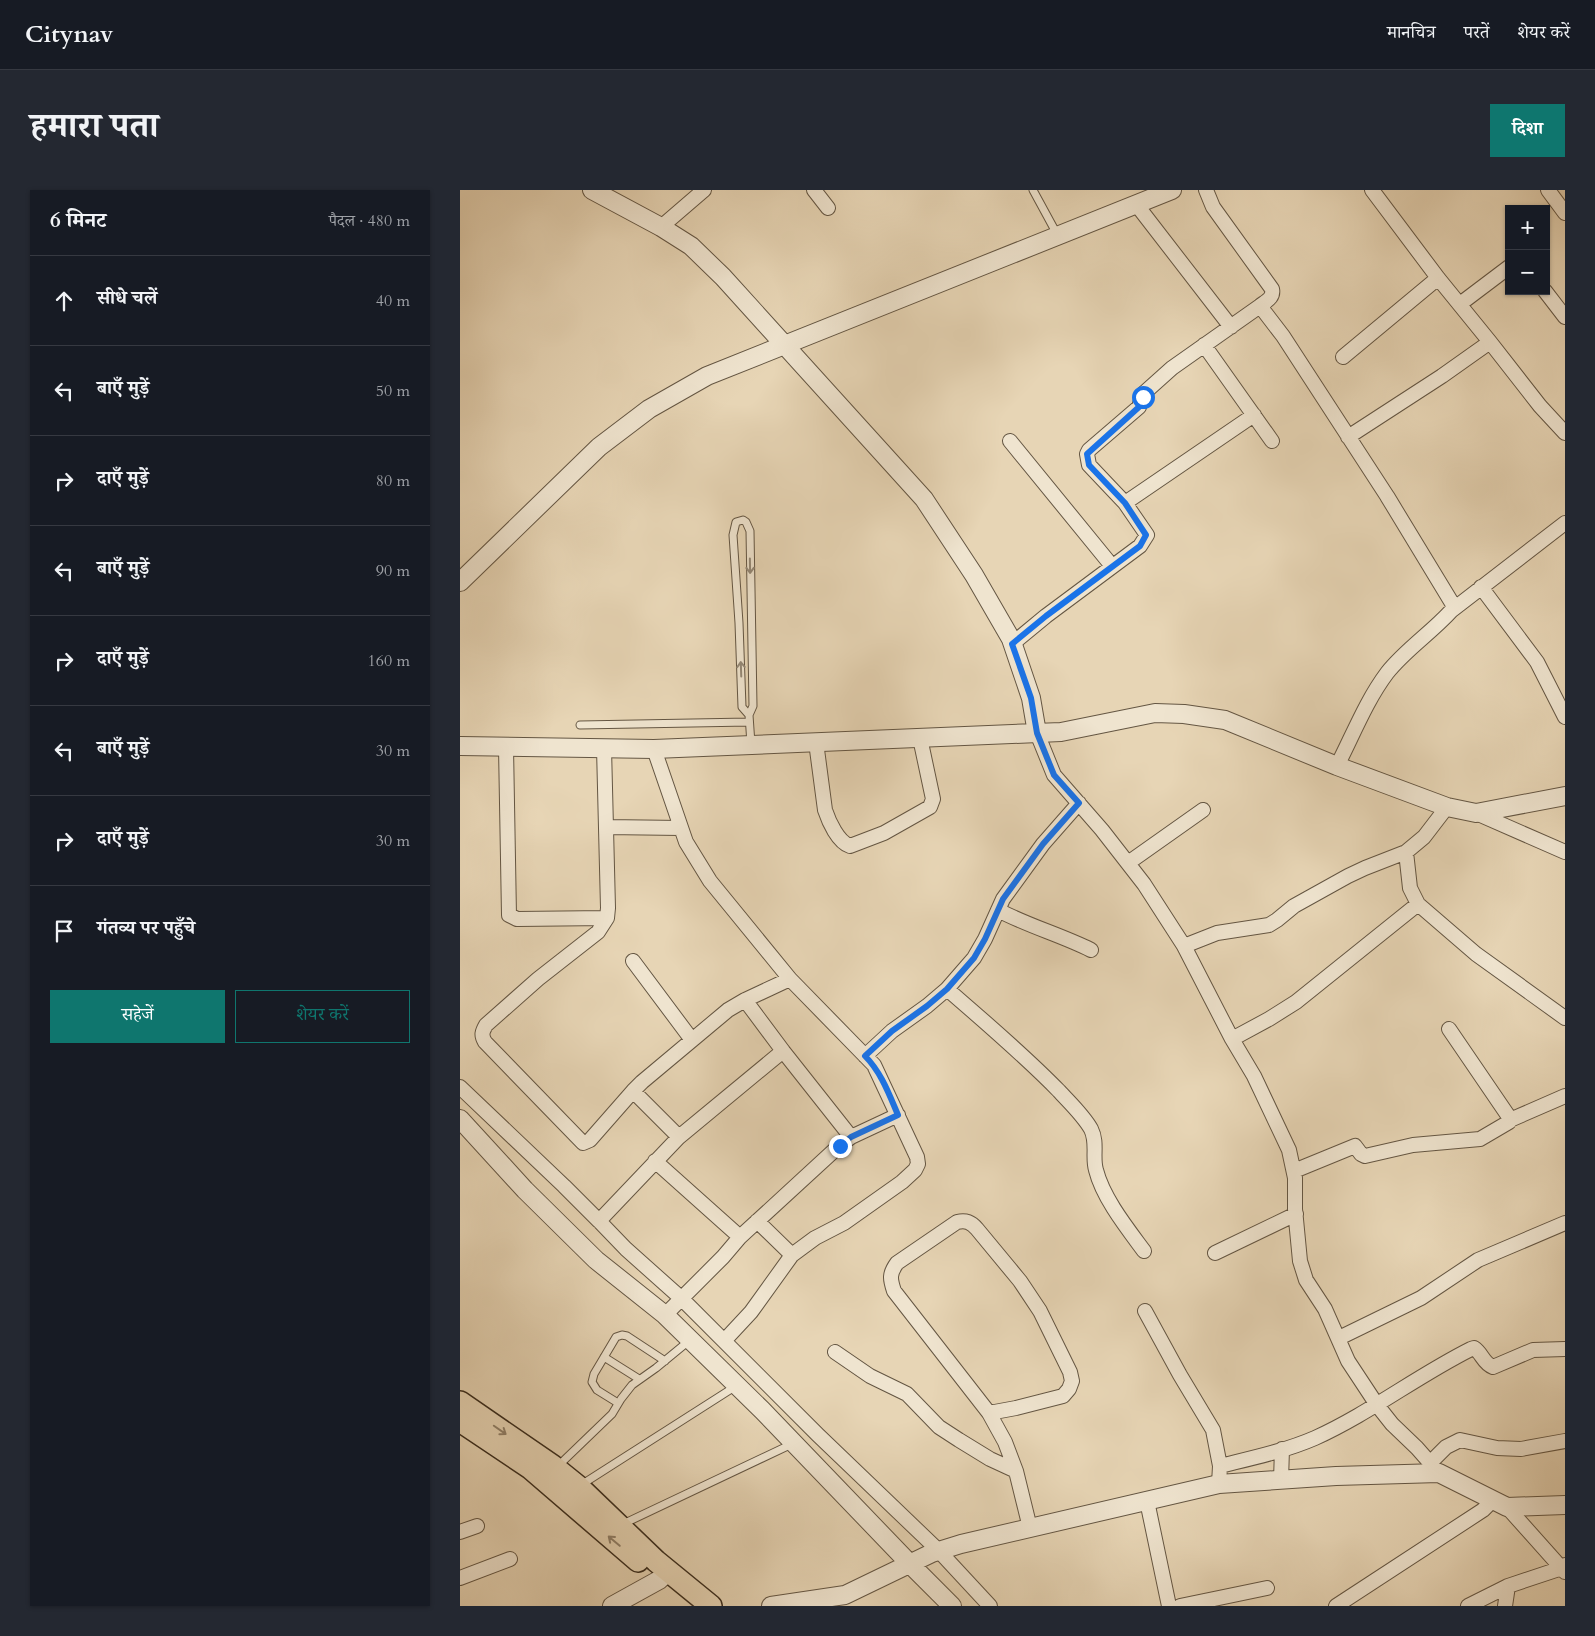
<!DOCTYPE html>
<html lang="hi">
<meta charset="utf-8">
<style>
:root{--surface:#171b24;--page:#242831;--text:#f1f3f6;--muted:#9ea1a6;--line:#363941;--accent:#0f766e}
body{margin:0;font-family:Cardo,"Noto Serif Devanagari",serif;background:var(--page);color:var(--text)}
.controls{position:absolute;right:15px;top:15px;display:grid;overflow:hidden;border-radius:0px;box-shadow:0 1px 4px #0004}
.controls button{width:45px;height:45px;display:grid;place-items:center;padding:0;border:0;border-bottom:1px solid var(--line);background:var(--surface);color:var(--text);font:25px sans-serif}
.stop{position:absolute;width:15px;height:15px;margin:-11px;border:4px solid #1a73e8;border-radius:50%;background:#fff}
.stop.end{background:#1a73e8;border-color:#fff;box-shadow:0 1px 5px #0008}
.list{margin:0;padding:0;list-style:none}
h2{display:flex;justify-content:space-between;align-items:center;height:65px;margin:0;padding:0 20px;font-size:21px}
h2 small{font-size:16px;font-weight:400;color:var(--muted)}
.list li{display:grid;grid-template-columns:32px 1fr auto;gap:15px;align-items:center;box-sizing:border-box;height:90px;padding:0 20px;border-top:1px solid var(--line)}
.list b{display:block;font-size:19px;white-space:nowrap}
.list em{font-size:16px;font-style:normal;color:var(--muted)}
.actions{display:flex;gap:10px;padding:15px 20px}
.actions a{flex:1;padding:11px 0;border:1px solid var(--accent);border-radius:0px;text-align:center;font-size:18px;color:var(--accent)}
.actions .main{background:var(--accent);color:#fff}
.icon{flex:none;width:28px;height:28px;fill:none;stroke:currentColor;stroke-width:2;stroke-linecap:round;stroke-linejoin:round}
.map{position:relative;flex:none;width:1105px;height:1416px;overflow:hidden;border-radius:0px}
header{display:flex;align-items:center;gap:30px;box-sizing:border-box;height:70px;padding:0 25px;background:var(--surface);border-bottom:1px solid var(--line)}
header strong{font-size:24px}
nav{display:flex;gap:28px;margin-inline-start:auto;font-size:18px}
.intro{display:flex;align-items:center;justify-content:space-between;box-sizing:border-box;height:120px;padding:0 30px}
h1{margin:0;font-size:35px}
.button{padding:12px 22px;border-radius:0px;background:var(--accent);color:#fff;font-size:18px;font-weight:700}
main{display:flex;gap:30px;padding:0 30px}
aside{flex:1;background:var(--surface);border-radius:0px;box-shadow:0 1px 4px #0004}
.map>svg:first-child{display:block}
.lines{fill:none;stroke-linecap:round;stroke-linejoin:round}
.service-casing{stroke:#645643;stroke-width:9}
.minor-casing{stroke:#645643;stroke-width:16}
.tertiary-casing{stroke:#645643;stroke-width:20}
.primary-casing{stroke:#392c1d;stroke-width:24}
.service{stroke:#efe4cf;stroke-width:7}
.minor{stroke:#efe4cf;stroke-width:14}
.tertiary{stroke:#efe4cf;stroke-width:18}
.primary{stroke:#e7d5b5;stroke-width:21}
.oneway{stroke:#948876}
.oneway2{stroke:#908069}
.route{stroke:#1a73e8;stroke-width:6}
</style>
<header>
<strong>Citynav</strong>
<nav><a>मानचित्र</a><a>परतें</a><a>शेयर करें</a></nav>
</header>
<div class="intro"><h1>हमारा पता</h1><a class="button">दिशा</a></div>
<main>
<aside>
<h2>6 मिनट<small>पैदल · 480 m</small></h2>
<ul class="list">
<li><svg class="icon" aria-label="ahead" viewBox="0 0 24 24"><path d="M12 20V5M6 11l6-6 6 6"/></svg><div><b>सीधे चलें</b></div><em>40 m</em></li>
<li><svg class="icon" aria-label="left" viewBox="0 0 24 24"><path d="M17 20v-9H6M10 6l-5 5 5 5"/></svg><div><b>बाएँ मुड़ें</b></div><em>50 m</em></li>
<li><svg class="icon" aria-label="right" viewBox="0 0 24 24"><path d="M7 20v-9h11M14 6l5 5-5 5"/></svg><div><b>दाएँ मुड़ें</b></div><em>80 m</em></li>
<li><svg class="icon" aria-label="left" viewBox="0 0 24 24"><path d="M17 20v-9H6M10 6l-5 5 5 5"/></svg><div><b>बाएँ मुड़ें</b></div><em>90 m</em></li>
<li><svg class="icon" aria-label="right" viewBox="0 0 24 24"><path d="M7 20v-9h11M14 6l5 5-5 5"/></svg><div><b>दाएँ मुड़ें</b></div><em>160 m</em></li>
<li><svg class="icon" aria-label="left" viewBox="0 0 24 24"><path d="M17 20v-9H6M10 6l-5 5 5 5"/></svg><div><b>बाएँ मुड़ें</b></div><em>30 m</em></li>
<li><svg class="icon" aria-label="right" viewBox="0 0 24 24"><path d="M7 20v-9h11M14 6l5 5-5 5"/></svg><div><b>दाएँ मुड़ें</b></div><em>30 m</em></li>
<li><svg class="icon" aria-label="arrive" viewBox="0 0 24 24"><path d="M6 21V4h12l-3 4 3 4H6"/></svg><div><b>गंतव्य पर पहुँचे</b></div></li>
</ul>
<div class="actions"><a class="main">सहेजें</a><a>शेयर करें</a></div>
</aside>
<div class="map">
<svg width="1105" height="1416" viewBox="0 0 1105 1416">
<rect width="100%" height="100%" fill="#e7d5b5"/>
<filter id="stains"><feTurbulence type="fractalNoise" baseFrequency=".004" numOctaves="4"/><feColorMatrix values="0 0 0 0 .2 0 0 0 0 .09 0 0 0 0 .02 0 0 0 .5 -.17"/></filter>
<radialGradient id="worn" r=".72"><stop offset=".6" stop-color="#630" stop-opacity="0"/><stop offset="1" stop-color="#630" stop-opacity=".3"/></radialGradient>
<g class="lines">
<defs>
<path id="service" d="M573,0L598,46
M289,525L282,517L279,433L273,345L276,332L283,330L286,332L290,341L293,516L289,525L291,554
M120,535L289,532
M144,1167L179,1189
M158,1213L137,1200L132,1192L134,1184L156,1147L162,1145L167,1146L205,1171
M98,1276L152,1224L161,1209L172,1195L196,1178L230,1150
M121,1295L276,1196
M163,1334L334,1253"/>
<path id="minor" d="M354,0L368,18
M912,0L978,88L1030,152L1080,216L1105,243
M1088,0L1105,23
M676,14L771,137
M201,37L244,0
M1085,101L1105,127
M1000,114L1049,77
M800,116L823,146L927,306L995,418
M744,155L812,251
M883,167L978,88
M888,247L982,186L1030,152
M550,251L652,376
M665,313L794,225
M1021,397L1077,472L1105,527
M552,454L586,426L680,356L687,345L665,313L629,275L627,264L629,260L679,217L683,204L712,178L800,116C806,111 814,108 812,99L753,17L746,0
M577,543L594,585L642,640L684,694L724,756L772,849L794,886L829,960L835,988V1019L840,1071L846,1090L865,1119L888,1171L917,1215L932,1234L957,1258L979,1283
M356,552L365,620C369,632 378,652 390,656L424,643L470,617L473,609L460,548
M46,557L49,725L57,729L147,728
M144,558L148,718L147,728L138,742L78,789L26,835C22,842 21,845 25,852L123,953L130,950L173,901
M194,559L226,652L250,691L330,789L414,875L457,967L458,974L455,980L442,992L384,1033L355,1048L332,1065L297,1031
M877,576C893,545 906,511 927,483C945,460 971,443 991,421L1105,333
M1016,623L1105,662
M146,637L221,638
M946,662L950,698L958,714L1016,764L1105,828
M668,673L743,620
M538,720C568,736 601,745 631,760
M724,756L757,743L809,735L817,730L834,716L888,686L905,678L946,662L964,647L987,617
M173,771L232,850
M487,799C525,832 564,865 599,901C610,913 623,925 631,939C638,953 632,967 636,980C643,1008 667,1038 684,1061
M285,810L323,861
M772,849L809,829L836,812L958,714
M405,866L432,841L467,816L487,799L514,768L525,749L543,709L583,654L619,613
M0,897L104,996L139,1031
M1050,930L1105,906
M219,947L173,901L182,892L268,820L285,810L330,789
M391,947L323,861L219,947L139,1031L166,1059L222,1109L358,1245L479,1361L530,1416
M195,971L280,1047
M834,981L895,956L901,964L905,966L953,955L1020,949L1049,932V927L989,839
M755,1063L836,1024
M685,1121L720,1185L753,1240L760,1276
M205,1125L263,1067L280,1047L379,956L391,947L438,925
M879,1148L961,1108L1018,1070L1105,1033
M264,1151L291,1122L332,1065
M375,1162L410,1186L447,1204L479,1237L499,1250L530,1269L556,1281
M529,1223L556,1218L603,1206L609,1199L612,1191L610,1182L580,1121L560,1091L517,1039C511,1032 506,1030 497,1032L437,1073C429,1084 430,1089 434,1101L529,1223L545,1252L556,1281L570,1338
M970,1273L986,1257L1000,1250L1037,1258L1061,1259L1105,1251
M821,1290L822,1259
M759,1294L760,1276C792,1268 825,1261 855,1248C910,1223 957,1186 1011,1159L1014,1158C1022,1163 1023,1173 1033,1177L1073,1160L1105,1159
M687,1311L709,1416
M1047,1317L1105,1382
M0,1342L17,1336
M0,1388L50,1369
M720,1416L807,1398
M876,1416L1023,1320L1033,1310
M1008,1416L1048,1396
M1045,1416L1048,1396L1102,1378L1105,1375"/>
<path id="tertiary" d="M132,0L201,37L231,56L263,87L464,309L514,385L551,449L571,508L577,543
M0,392L139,257L189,219L247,186L712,0
M0,556L194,559L601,542L695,523L724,524L765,530L877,576L987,617L1016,623L1105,606
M0,929L65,1000L136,1070L205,1125L302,1220L450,1374L492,1416
M152,1416L199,1390L209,1381
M311,1416L385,1405L472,1363L501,1354L759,1294L876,1286L979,1283L1047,1317L1105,1315"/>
<path id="primary" d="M0,1212L93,1276L119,1297L196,1371L251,1416
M0,1231L70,1278L178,1371"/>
</defs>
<use href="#service" class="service-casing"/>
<use href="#minor" class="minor-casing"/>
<use href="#tertiary" class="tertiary-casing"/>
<use href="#primary" class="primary-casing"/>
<use href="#service" class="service"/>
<use href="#minor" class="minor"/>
<use href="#tertiary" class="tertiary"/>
<use href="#primary" class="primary"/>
</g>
<defs><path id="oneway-shaft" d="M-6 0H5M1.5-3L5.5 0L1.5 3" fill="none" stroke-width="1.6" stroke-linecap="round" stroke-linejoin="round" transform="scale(1.25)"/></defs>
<g class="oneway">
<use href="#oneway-shaft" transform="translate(290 376) rotate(89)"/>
<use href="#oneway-shaft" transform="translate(281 479) rotate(-92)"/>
</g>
<g class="oneway2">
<use href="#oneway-shaft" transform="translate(40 1240) rotate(35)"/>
<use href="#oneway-shaft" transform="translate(154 1351) rotate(-140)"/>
</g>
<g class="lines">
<path class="route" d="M380,956L391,947L438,925C429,904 421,882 405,866L432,841L467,816L487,799L514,768L525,749L543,709L583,654L619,613L594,585L577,543L571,508L552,454L586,426L680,356L686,345L665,313L629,275L627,264L679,217L683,207"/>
</g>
<rect width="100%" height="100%" filter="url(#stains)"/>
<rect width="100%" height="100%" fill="url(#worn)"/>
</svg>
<div class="controls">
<button>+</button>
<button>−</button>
</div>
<div class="stop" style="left:683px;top:207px"></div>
<div class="stop end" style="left:380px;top:956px"></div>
</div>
</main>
